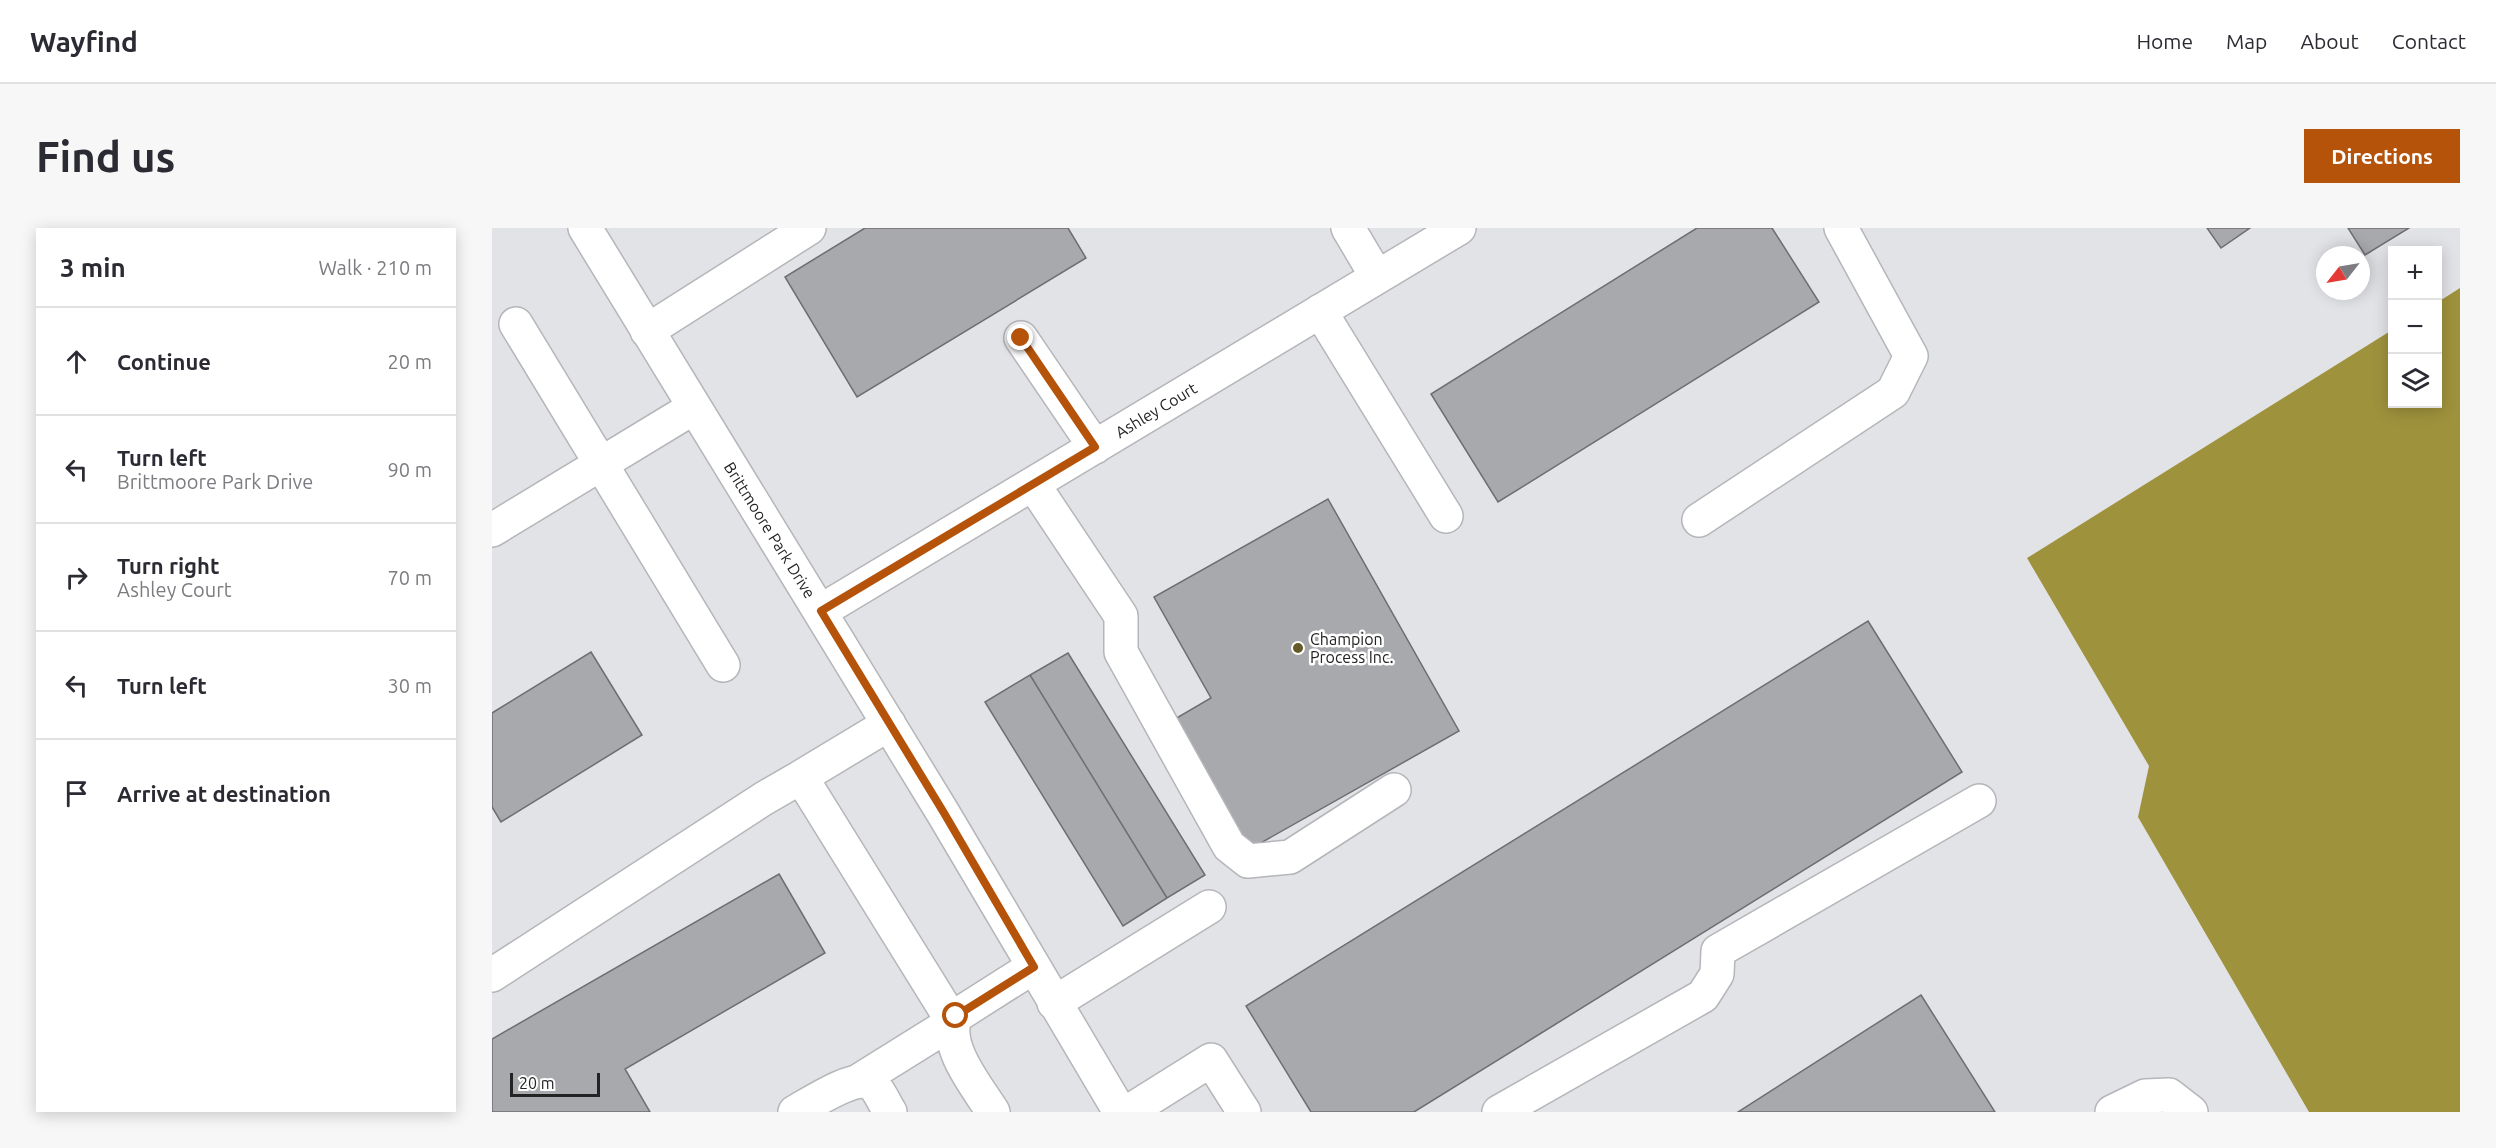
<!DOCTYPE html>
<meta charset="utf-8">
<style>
:root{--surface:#fff;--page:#f7f7f7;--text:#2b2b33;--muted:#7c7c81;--line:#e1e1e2;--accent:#b45309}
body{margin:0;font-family:Ubuntu,sans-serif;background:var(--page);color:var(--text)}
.controls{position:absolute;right:18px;top:18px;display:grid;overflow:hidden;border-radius:0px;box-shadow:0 3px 15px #0003}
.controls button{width:54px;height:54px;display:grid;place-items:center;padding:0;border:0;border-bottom:2px solid var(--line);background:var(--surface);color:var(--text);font:30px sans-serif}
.compass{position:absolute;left:1824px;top:18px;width:54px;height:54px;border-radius:50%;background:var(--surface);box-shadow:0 3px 15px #0003;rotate:239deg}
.scale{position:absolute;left:18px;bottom:15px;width:90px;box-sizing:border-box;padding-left:6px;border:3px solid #232324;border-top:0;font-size:16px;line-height:21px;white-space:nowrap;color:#232324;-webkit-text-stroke:4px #fff;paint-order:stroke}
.stop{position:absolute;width:18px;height:18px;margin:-14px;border:4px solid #b45309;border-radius:50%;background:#fff}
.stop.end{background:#b45309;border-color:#fff;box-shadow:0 2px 6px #0008}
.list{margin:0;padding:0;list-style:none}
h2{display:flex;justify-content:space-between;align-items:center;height:78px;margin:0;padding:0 24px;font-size:26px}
h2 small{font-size:20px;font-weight:400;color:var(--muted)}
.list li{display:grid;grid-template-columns:39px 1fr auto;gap:18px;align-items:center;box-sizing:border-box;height:108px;padding:0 24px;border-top:2px solid var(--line)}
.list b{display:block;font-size:22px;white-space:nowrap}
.list p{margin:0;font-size:20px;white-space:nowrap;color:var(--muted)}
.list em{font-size:20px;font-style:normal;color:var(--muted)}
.icon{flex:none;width:33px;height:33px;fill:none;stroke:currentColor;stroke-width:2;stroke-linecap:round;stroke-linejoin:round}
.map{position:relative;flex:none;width:1968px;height:884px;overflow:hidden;border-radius:0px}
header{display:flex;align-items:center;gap:36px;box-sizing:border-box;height:84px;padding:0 30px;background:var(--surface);border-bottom:2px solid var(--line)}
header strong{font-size:28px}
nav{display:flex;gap:33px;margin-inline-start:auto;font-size:21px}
.intro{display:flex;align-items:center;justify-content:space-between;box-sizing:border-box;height:144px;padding:0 36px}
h1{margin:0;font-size:42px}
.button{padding:15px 27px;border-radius:0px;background:var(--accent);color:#fff;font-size:21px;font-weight:700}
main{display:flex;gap:36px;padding:0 36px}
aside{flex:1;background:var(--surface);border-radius:0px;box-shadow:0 3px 15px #0003}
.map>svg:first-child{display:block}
.water{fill:#9f923d}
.building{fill:#a8a9ac;stroke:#6d6e71;stroke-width:1.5}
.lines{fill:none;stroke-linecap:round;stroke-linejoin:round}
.minor-casing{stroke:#b5b6b9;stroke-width:36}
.minor{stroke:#fff;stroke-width:33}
.route{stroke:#b45309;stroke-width:8}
.poi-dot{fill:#635b27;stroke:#fff;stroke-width:2}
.labels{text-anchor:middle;stroke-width:5;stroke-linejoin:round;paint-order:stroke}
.street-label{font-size:16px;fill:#232324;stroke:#fff}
.poi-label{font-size:16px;fill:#232324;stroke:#fff;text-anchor:start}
</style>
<header>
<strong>Wayfind</strong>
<nav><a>Home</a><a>Map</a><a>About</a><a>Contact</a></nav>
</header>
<div class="intro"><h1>Find us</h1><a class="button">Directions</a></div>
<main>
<aside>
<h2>3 min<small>Walk · 210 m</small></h2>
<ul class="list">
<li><svg class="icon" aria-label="ahead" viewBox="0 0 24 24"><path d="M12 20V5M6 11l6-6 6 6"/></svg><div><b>Continue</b></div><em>20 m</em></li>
<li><svg class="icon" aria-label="left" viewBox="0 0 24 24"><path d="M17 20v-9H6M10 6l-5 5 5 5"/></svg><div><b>Turn left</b><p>Brittmoore Park Drive</p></div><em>90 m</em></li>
<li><svg class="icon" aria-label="right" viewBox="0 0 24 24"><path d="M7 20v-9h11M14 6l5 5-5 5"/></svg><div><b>Turn right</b><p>Ashley Court</p></div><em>70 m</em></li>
<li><svg class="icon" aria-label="left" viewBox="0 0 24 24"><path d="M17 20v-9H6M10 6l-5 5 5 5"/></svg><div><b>Turn left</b></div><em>30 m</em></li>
<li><svg class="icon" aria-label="arrive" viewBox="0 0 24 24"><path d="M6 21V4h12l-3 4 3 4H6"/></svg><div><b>Arrive at destination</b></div></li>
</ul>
</aside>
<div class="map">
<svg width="1968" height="884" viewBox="0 0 1968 884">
<rect width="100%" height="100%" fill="#e2e3e6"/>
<path class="water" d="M1968,60V884H1817L1646,589L1657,538L1535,330L1900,102V176H1946V74Z"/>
<path class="building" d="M373,0H576L594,30L365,169L293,49Z
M1205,0H1280L1327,74L1006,274L939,166Z
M1715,0H1758L1729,20Z
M1856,0H1917L1873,27Z
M836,271L967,503L751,625L676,495L719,470L662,369Z
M1376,393L1470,544L922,884H819L754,778Z
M99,424L150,507L9,594L0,579V485Z
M576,425L713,647L675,670L538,447Z
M538,447L675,670L631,698L493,474Z
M287,646L333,725L133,841L158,884H0V811Z
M1429,767L1503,884H1246Z"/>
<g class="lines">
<defs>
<path id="minor" d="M93,0L451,585L628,884
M856,0L885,49
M828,83L954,288
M24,96L231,437
M155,103L317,0
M529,110L603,219
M541,256L629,388V424L737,618L756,633L798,629L902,562
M1207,292L1401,164L1419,128L1349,0
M0,302L201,180
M329,383L967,0
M0,747L271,571L309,549
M562,775L717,679
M368,852L461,794L309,549L397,496
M303,884C316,877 362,847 376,854C386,858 392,875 398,884
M501,884C486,860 450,817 464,788L541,739
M636,884L719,832L752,884
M1007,884L1211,768L1225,746L1226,723L1487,573
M1620,884L1653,868L1677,867L1699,884"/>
</defs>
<use href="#minor" class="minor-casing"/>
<use href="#minor" class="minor"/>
</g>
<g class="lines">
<path class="route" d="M464,788L542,739L452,585L329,383L603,219L529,110"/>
</g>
<circle class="poi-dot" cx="806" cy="420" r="6"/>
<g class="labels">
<g class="street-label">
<text transform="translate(664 182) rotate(-31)" y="6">Ashley Court</text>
<text transform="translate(278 302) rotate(58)" y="6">Brittmoore Park Drive</text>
</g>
<g class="poi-label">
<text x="818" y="417">Champion<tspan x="818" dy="18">Process Inc.</tspan></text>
</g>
</g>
</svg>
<div class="controls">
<button>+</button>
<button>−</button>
<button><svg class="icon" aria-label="layers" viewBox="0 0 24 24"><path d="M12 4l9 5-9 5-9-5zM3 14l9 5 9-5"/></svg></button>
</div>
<svg class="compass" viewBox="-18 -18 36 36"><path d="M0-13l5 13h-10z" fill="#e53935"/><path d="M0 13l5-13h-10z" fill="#7c7c81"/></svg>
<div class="scale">20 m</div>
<div class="stop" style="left:464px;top:788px"></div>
<div class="stop end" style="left:529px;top:110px"></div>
</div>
</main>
